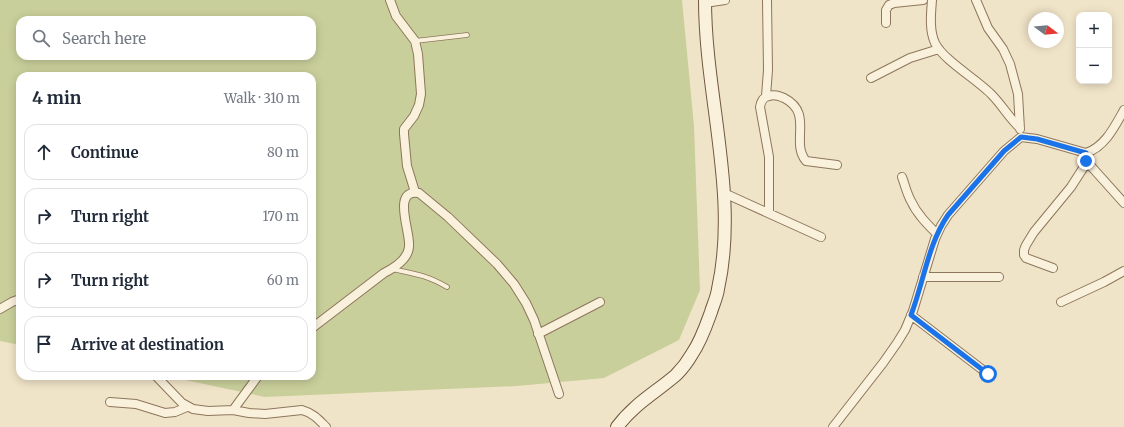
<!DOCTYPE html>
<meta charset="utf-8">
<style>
:root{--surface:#fff;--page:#f2f2f3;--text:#1f2937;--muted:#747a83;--line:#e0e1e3}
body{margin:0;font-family:Merriweather,serif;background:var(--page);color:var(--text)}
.controls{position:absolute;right:12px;top:12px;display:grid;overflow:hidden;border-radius:8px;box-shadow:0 2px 10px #0003}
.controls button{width:36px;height:36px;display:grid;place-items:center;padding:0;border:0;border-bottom:1px solid var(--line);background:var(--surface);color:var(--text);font:20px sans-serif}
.compass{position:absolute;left:1028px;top:12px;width:36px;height:36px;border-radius:50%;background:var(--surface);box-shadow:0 2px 10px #0003;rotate:106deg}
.stop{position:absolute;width:12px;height:12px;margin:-9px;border:3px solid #1a73e8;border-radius:50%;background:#fff}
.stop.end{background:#1a73e8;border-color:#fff;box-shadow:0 1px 4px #0008}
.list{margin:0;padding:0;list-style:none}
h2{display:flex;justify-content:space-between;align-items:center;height:52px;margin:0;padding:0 16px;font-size:17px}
h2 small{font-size:13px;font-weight:400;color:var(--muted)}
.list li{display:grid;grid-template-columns:26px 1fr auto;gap:12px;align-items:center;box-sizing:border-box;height:56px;margin:0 8px 8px;padding:0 8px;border:1px solid var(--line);border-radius:12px}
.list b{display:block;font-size:15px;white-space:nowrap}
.list em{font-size:13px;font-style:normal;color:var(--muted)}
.icon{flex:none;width:22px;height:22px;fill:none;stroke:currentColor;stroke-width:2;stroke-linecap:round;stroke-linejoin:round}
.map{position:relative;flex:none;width:1124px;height:427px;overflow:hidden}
.search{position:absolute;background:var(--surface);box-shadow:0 2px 10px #0003;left:16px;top:16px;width:300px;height:44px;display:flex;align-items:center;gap:10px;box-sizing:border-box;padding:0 14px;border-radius:12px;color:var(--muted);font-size:15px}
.panel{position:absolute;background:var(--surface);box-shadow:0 2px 10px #0003;left:16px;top:72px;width:300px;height:308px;border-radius:12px}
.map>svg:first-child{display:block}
.green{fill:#c9cf9b;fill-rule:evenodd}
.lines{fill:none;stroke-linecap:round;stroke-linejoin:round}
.service-casing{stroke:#8d765c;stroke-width:5.5}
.minor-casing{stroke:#8d765c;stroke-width:10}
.secondary-casing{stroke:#6f573f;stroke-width:14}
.service{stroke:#faf1dc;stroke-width:4}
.minor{stroke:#faf1dc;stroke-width:8}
.secondary{stroke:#faf1dc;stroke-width:12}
.route{stroke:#1a73e8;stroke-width:5}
</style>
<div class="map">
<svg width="1124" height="427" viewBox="0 0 1124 427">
<rect width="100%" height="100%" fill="#f0e4c8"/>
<path class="green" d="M0,0H682L694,126L700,290L679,340L604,378L517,386L265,397L166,376H312V76H20V345L0,341ZM20,20H312V56H20Z"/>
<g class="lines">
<defs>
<path id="service" d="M415,41L467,35
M392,269C415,274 426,275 447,287"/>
<path id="minor" d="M390,0L396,16L415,41L418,54L421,94L419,105L414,116L404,129V134L407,166L415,192
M932,0C931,13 929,30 935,43C943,60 978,80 992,95C1002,105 1009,118 1020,128
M976,0L988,28L1003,49L1010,64L1018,94L1020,129
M705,3L725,0
M886,23V10L889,5L894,3L923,0
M871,78L910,58L939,49
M766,96L768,70L767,0
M1086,158L1089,164L1124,203
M902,177C905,185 907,194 911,201C917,214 927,224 937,234
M724,193L821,237
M769,213V157L760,107C761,101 763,97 769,96C774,94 779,96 784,98C814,113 790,142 806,161L837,165
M1053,268L1026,258L1024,255V250L1026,245L1034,232L1071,187L1087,162
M923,277H999
M1061,302L1104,282L1124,271
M0,309L12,302L20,299
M911,315L988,374
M312,328L384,273C394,268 408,259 409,247C411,232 391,189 419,193L448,217L497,264L514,284L526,303L534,320L559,394
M538,334L600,302
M156,376L182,403L193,409L208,411L233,410L249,413L265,414L302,410C313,413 319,420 326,427
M110,402L136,404L165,413L175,412L187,407
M233,410L258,376
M833,427L883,363L897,343L905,330L913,311L935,239L941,226L948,215L1004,151L1021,137L1037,139L1086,153C1105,147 1115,126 1124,110"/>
<path id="secondary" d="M617,427C634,404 655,393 676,375C682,369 688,361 692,354C701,341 706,326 711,312C713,305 717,297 718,289C739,195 705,96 705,0"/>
</defs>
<use href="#service" class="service-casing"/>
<use href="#minor" class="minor-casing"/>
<use href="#secondary" class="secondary-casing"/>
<use href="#service" class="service"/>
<use href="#minor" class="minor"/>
<use href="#secondary" class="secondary"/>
</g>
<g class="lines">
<path class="route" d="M988,374L911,315C924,281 928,244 948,215L1004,151L1021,137L1037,139L1086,153V161"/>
</g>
</svg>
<div class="controls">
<button>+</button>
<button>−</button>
</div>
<svg class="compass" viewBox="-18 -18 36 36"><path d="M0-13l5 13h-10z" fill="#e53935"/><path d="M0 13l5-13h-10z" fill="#747a83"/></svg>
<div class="stop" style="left:988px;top:374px"></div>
<div class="stop end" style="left:1086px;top:161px"></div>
<div class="search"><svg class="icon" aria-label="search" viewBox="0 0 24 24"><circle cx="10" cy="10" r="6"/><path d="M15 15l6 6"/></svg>Search here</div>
<section class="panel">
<h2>4 min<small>Walk · 310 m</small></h2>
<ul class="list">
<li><svg class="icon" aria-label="ahead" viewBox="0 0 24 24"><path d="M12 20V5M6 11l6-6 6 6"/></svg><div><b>Continue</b></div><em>80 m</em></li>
<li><svg class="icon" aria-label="right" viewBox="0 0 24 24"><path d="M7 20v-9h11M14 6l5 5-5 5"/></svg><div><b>Turn right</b></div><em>170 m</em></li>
<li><svg class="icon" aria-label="right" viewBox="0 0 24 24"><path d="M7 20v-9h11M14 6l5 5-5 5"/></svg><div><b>Turn right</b></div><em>60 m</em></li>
<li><svg class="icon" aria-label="arrive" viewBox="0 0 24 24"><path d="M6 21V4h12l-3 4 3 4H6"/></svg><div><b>Arrive at destination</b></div></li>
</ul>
</section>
</div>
